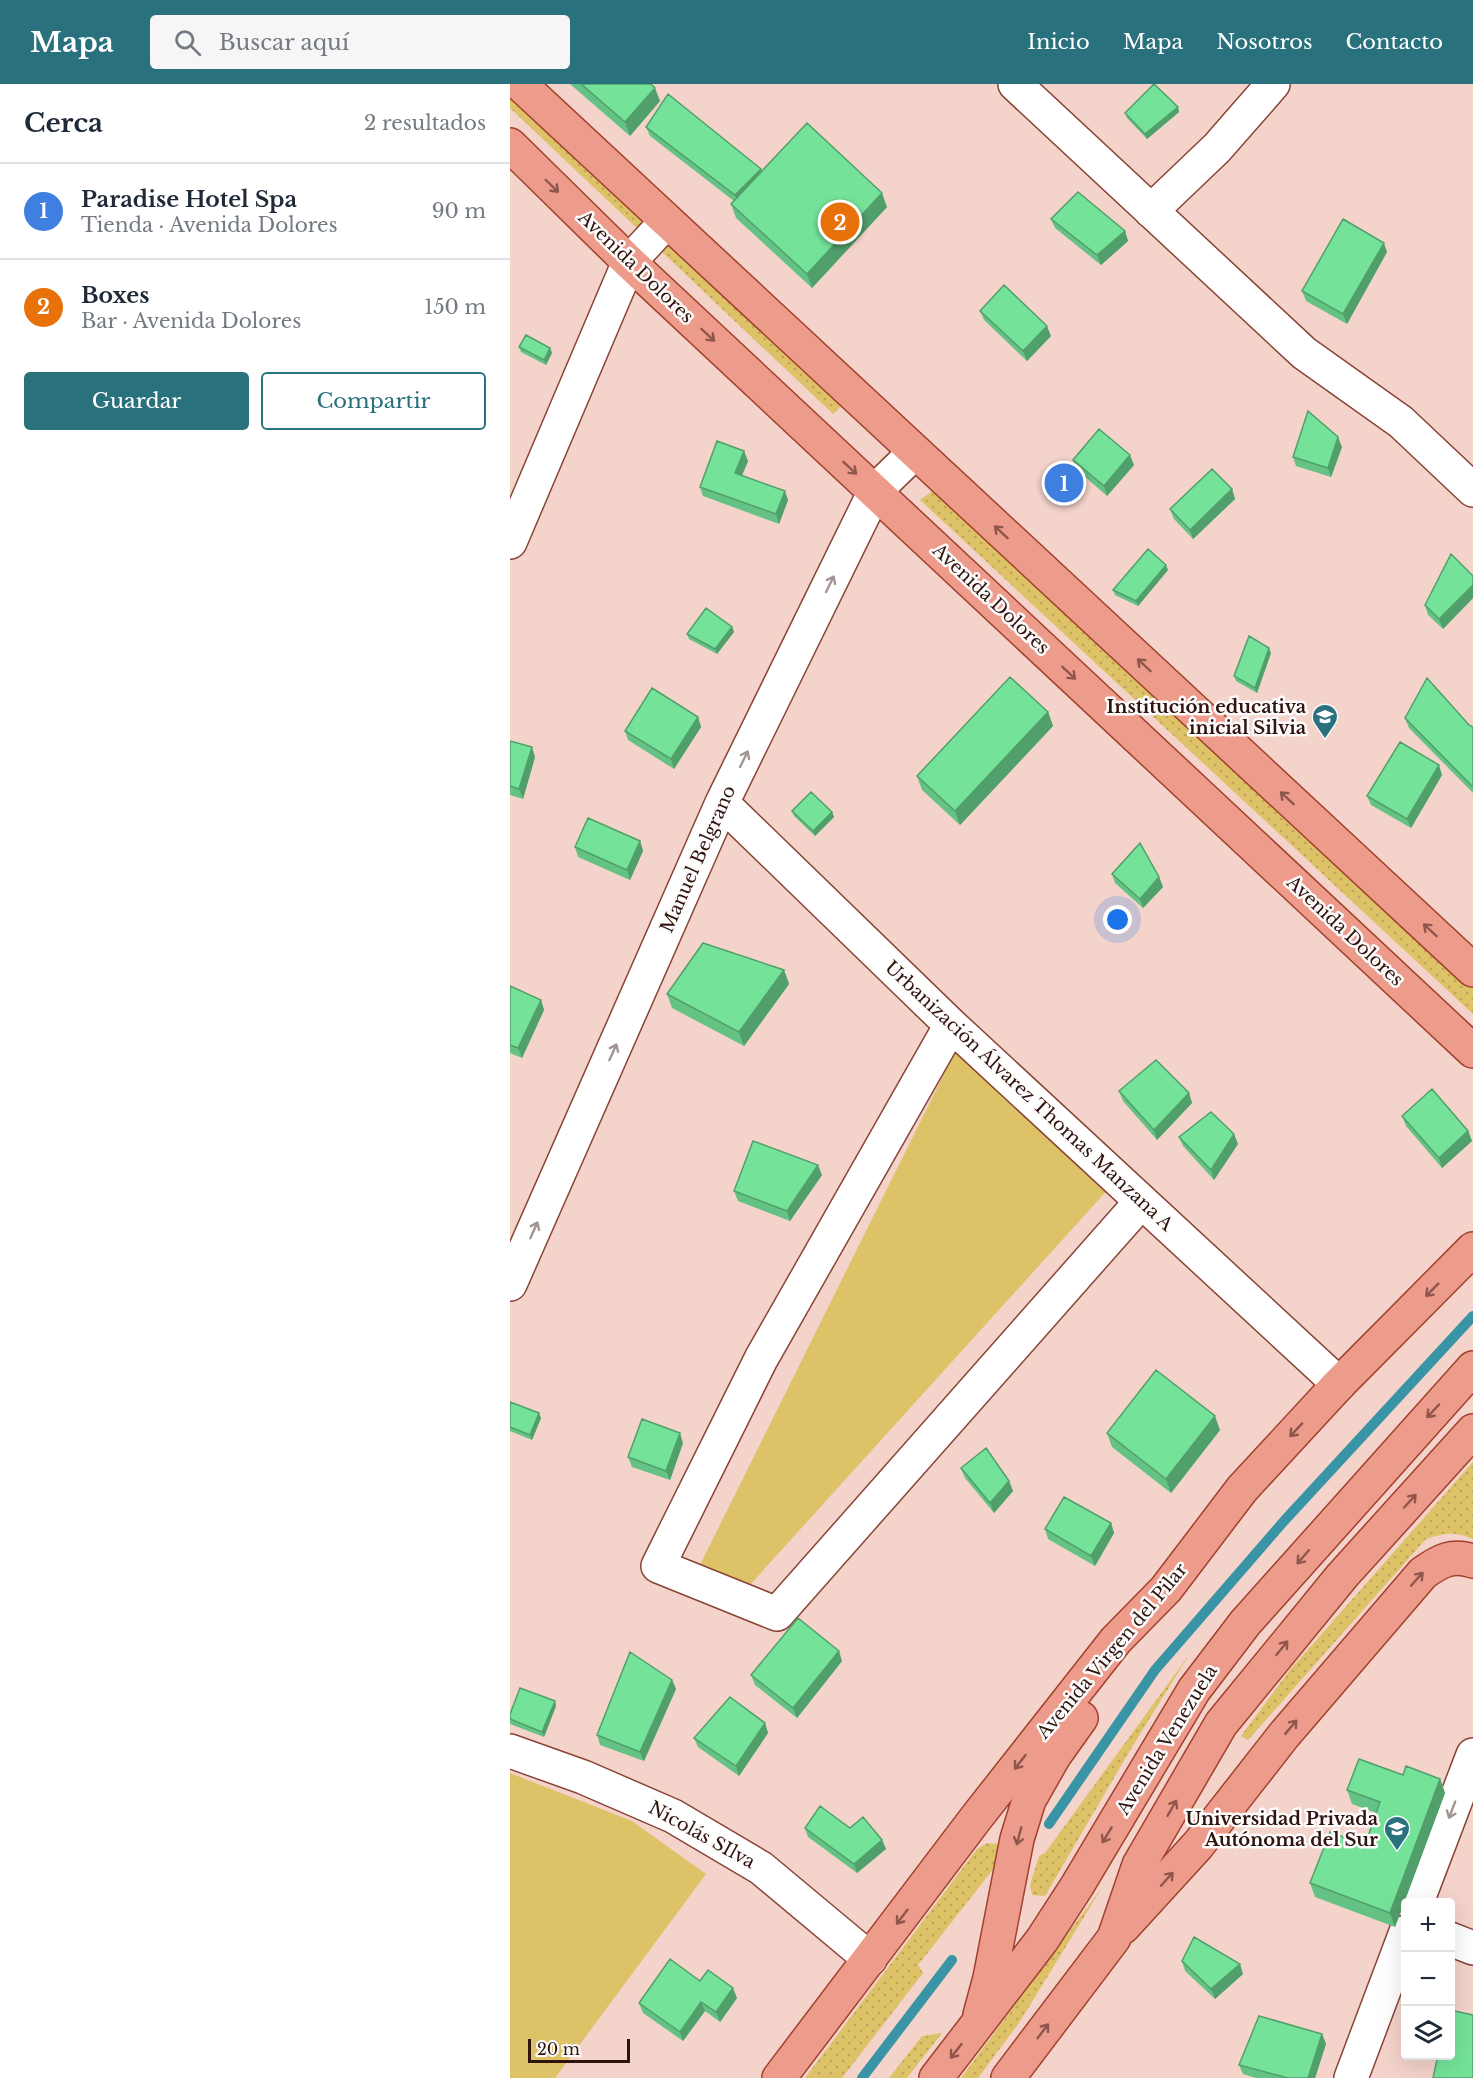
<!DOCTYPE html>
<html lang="es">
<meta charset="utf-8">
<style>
:root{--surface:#fff;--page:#f6f6f7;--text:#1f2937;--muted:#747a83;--line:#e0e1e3;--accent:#2a717e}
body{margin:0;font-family:"Libre Baskerville",serif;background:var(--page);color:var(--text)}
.controls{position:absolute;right:18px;bottom:18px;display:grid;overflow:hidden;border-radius:6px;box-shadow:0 6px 24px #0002}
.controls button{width:54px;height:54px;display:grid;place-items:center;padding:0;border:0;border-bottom:2px solid var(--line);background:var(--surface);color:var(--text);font:30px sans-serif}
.scale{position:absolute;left:18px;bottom:15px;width:102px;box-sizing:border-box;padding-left:6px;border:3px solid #31130d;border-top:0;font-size:16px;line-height:21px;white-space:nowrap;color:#31130d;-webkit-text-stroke:4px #fcfcfc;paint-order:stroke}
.you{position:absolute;left:608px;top:836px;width:21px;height:21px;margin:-15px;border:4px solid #fff;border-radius:50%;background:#1a73e8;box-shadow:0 0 0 9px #1a73e833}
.badge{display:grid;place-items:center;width:39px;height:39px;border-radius:50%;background:var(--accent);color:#fff;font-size:20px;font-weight:700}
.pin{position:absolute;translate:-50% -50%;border:3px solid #fff;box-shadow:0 2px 6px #0006}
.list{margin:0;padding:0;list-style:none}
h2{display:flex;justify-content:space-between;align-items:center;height:78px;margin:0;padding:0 24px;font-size:26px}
h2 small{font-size:20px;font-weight:400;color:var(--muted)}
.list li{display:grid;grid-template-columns:39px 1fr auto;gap:18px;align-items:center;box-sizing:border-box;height:96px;padding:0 24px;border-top:2px solid var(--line)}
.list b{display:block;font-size:22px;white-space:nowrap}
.list p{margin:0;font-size:20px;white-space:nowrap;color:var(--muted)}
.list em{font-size:20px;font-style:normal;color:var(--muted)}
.actions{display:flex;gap:12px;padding:18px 24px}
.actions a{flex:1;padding:14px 0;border:2px solid var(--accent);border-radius:6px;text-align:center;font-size:21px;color:var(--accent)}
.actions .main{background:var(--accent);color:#fff}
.icon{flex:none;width:33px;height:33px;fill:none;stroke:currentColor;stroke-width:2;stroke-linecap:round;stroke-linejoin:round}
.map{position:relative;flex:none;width:963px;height:1994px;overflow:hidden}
header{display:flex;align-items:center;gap:36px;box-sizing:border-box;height:84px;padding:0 30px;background:var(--accent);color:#fff}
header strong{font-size:28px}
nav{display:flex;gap:33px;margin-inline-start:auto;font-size:21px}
.search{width:420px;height:54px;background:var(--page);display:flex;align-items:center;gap:15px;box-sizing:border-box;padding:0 21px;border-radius:6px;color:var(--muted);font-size:22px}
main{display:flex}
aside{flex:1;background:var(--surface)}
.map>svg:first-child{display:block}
.grass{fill:url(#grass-dots)}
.green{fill:#ddc268}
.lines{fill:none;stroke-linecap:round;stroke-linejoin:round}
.stream{stroke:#3994a5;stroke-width:10}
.minor-casing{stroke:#8a4436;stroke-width:36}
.major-casing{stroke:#a3402d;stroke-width:36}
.minor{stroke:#fff;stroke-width:33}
.major{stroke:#ed9b8b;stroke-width:33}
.wall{fill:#64c384}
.shaded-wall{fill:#519f6b}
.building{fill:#74e399;stroke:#519f6b;stroke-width:1.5}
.oneway{stroke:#8f574c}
.oneway2{stroke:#a29592}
.labels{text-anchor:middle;stroke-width:5;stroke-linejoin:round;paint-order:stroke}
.street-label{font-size:18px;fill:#31130d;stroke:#fcfcfc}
.poi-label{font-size:18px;font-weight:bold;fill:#31130d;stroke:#fcfcfc;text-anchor:end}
</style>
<header>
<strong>Mapa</strong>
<div class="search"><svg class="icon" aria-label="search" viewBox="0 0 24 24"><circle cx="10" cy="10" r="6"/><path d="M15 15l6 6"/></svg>Buscar aquí</div>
<nav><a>Inicio</a><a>Mapa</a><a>Nosotros</a><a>Contacto</a></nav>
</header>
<main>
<aside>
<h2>Cerca<small>2 resultados</small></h2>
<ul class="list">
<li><span class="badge" style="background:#3f7fe0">1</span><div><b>Paradise Hotel Spa</b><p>Tienda · Avenida Dolores</p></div><em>90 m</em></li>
<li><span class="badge" style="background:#e8710a">2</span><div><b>Boxes</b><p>Bar · Avenida Dolores</p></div><em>150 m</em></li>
</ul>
<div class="actions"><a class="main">Guardar</a><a>Compartir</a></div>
</aside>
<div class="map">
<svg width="963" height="1994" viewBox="0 0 963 1994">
<defs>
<pattern id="grass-dots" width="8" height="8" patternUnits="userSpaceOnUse" patternTransform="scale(1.5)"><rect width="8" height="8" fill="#ddc268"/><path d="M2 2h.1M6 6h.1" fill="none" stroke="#bea659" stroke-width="1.8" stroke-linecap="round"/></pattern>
</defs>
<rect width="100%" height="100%" fill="#f4d3cb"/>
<path class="grass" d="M0,1L340,314L323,330L0,24Z
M433,399L963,897V930L410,416Z
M963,1378V1455C945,1447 934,1449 916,1455L738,1656L731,1652L780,1586Z
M679,1571L619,1668L535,1812L522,1811L520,1801L529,1772L535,1769Z
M477,1759L488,1760L492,1767L488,1779L408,1881L413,1889L332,1994H295L467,1765Z
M593,1802L509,1939L468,1994H451Z
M432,1949L397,1994H379L412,1952Z"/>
<path class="green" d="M447,964L602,1101L229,1513L186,1489Z
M0,1689L122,1737L196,1790L45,1994H0Z"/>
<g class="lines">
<path class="stream" d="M539,1740L645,1586L774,1437L963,1232
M352,1994L442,1876"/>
<defs>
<path id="minor" d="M505,0L794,269L891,338L963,406
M641,127L707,64L763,0
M0,458L119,178L157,137
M212,719L441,941L829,1300
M441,941L251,1275L148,1482L267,1530L631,1118
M0,1200L212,719L365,407L405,368
M0,1667L73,1693L163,1732L251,1784L360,1875
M907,1818L963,1671
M940,1855L963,1864
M841,1994L896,1848"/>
<path id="major" d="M10,0L963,886
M0,61L119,178L963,967
M613,1843L688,1761L774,1651L913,1489C930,1477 942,1470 963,1477
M470,1931L480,1894L507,1755L519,1716L544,1672L571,1634
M269,1994L466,1734L606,1556L656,1505L732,1405L829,1300L963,1165
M426,1994L532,1856L567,1802L684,1606L735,1539L963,1284
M498,1994L604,1854L629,1781L711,1640L832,1492L963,1347"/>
</defs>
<use href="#minor" class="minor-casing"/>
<use href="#major" class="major-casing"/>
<use href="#minor" class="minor"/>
<use href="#major" class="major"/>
</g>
<path class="wall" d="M60,0H141L150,17L120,52Z
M668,23L669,28L637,55L617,34L615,29Z
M136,43L251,85L252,87L377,123L302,204L226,134L221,120L224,117L140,52Z
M541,135L615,147L618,157L591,181L545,144Z
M877,168L837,240L796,217L792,207Z
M470,227L541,252L517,277L474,236Z
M9,263L40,264L42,269L36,281L11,268Z
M832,363L821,393L786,382L783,373Z
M563,376L624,381L597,412L566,385Z
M238,377L232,391L278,416L269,440L193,412L190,403Z
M722,405L725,415L683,455L664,435L660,425Z
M658,486L628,522L605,511L603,506Z
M963,492V514L933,545L918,531L915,521Z
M222,543L224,548L207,570L179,555L177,550Z
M761,569L747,609L726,597L724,592Z
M538,628L543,642L450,741L412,706L407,692Z
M188,633L191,643L164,685L118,656L115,647Z
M895,634L963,643V709L899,644Z
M0,657L25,673L13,715L0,711Z
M932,691L901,744L861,721L857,712Z
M282,727L322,728L324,733L305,752L284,732Z
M130,757L133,767L120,796L68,773L65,763Z
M602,790L649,793L653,803L633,824L605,799Z
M274,886L279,900L234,962L162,924L157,910Z
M0,902L31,916L34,926L12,974L0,969Z
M609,1007L679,1009L682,1019L647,1056L613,1017Z
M892,1032L958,1047L962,1057L932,1084L896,1042Z
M669,1053L728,1060L704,1096L673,1062Z
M312,1091L280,1137L228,1117L224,1107Z
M0,1318L31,1334L22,1356L0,1347Z
M710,1346L661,1409L602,1363L597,1349Z
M173,1359L160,1396L122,1383L118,1373Z
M451,1384L499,1397L503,1407L484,1429L455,1394Z
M601,1439L604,1449L585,1482L538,1455L535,1445Z
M332,1577L287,1634L245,1601L241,1591Z
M162,1596L166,1605L134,1677L90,1661L87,1651Z
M45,1617L46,1622L34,1653L0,1640V1630Z
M255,1639L258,1649L229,1692L188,1663L184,1654Z
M893,1691L930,1695L935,1709L885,1843L805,1813L800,1799L855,1761L866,1729L842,1720L837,1706Z
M295,1744H340L372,1756L376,1765L347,1789L298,1753Z
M672,1877L733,1890L705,1915L675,1887Z
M190,1897L227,1914L210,1938L195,1927L173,1957L133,1929L129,1919Z
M812,1950L816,1960L805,1994H746L733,1990L729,1981Z"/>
<path class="shaded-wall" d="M145,4L150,17L120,52L115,38Z
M668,23L669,28L637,55L635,50Z
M251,85L254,95L229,121L225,111Z
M372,109L377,123L302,204L297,190Z
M615,147L618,157L591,181L587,171Z
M874,159L877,168L837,240L833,230Z
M537,242L541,252L517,277L513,267Z
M40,264L42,269L36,281L34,276Z
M828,353L832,363L821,393L818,384Z
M234,367L238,377L229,399L225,389Z
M620,371L624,381L597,412L594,402Z
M722,405L725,415L683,455L680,446Z
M275,407L278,416L269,440L266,430Z
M656,481L658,486L628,522L626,517Z
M963,501V514L933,545L929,535Z
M222,543L224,548L207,570L205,565Z
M759,564L761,569L747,609L745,604Z
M538,628L543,642L450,741L445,727Z
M188,633L191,643L164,685L161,675Z
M22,663L25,673L13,715L9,705Z
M929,681L932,691L901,744L897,735Z
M322,728L324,733L305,752L303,747Z
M130,757L133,767L120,796L117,786Z
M649,793L653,803L633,824L630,815Z
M274,886L279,900L234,962L229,948Z
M31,916L34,926L12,974L8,964Z
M679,1009L682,1019L647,1056L644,1046Z
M958,1047L962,1057L932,1084L929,1074Z
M724,1050L728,1060L704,1096L701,1086Z
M308,1081L312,1091L280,1137L277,1127Z
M29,1329L31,1334L22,1356L20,1351Z
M705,1332L710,1346L661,1409L656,1395Z
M170,1349L173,1359L160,1396L156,1387Z
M499,1397L503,1407L484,1429L480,1419Z
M601,1439L604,1449L585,1482L581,1472Z
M329,1567L332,1577L287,1634L283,1624Z
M162,1596L166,1605L134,1677L130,1668Z
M45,1617L46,1622L34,1653L32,1648Z
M255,1639L258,1649L229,1692L226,1682Z
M930,1695L935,1709L885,1843L880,1829Z
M372,1756L376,1765L347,1789L344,1780Z
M730,1880L733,1890L705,1915L701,1905Z
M223,1904L227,1914L210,1938L206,1928Z
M191,1918L195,1927L173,1957L170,1948Z
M812,1950L816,1960L805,1994H798Z"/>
<path class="building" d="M71,0H141L145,4L115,38Z
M644,0L668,23L635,50L615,29Z
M158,10L251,85L225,111L136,43Z
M297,39L372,109L297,190L221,120Z
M568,108L615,147L587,171L541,135Z
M833,135L874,159L833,230L792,207Z
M494,201L537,242L513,267L470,227Z
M16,251L40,264L34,276L9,263Z
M798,327L828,353L818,384L783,373Z
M589,345L620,371L594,402L563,376Z
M207,357L234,367L225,389L275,407L266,430L190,403Z
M702,385L722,405L680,446L660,425Z
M638,465L656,481L626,517L603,506Z
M941,470L963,492V501L929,535L915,521Z
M196,524L222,543L205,565L177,550Z
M739,552L759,564L745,604L724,592Z
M500,593L538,628L445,727L407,692Z
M917,594L959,641L963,643V703L895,634Z
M142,604L188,633L161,675L115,647Z
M0,657L22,663L9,705L0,702Z
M890,658L929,681L897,735L857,712Z
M301,708L322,728L303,747L282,727Z
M78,734L130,757L117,786L65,763Z
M630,759L649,793L630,815L602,790Z
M193,859L274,886L229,948L157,910Z
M0,902L31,916L8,964L0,961Z
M646,976L679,1009L644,1046L609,1007Z
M922,1005L958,1047L929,1074L892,1032Z
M701,1028L724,1050L701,1086L669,1053Z
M243,1057L308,1081L277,1127L224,1107Z
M646,1286L705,1332L656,1395L597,1349Z
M0,1318L29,1329L20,1351L0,1343Z
M132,1335L170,1349L156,1387L118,1373Z
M476,1364L499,1397L480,1419L451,1384Z
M554,1413L601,1439L581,1472L535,1445Z
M288,1534L329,1567L283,1624L241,1591Z
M120,1568L162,1596L130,1668L87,1651Z
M10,1604L45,1617L32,1648L0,1635V1630Z
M220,1613L255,1639L226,1682L184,1654Z
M849,1675L893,1691L896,1682L930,1695L880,1829L800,1799L820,1748L855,1761L870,1718L837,1706Z
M310,1722L340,1744L353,1733L372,1756L344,1780L295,1744Z
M684,1853L730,1880L701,1905L672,1877Z
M160,1875L190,1897L198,1886L223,1904L206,1928L191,1918L170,1948L129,1919Z
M940,1926L963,1931V1994H923L928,1971H940Z
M749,1932L812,1950L798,1994H778L729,1981Z"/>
<defs><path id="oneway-shaft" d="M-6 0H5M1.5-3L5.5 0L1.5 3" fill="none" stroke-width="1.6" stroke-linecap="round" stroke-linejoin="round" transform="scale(1.5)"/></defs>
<g class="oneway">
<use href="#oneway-shaft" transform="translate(42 102) rotate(44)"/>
<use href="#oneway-shaft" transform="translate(198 251) rotate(43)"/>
<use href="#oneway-shaft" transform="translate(340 384) rotate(43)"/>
<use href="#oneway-shaft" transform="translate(491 448) rotate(-137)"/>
<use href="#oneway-shaft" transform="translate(634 581) rotate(-137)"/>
<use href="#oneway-shaft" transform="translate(559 589) rotate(43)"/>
<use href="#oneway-shaft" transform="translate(777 714) rotate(-137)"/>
<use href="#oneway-shaft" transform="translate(920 846) rotate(-137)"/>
<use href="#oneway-shaft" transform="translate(922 1206) rotate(135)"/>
<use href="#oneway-shaft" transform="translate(923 1327) rotate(133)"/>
<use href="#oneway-shaft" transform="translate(786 1346) rotate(133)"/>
<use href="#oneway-shaft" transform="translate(900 1417) rotate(-48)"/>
<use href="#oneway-shaft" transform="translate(793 1473) rotate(131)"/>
<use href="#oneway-shaft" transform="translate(907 1495) rotate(-48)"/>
<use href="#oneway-shaft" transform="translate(772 1564) rotate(-51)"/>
<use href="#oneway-shaft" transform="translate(781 1643) rotate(-50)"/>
<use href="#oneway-shaft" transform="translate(510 1678) rotate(128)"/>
<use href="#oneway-shaft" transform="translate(662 1724) rotate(-60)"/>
<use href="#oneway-shaft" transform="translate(597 1751) rotate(121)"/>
<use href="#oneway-shaft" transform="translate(509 1752) rotate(105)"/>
<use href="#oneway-shaft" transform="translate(657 1795) rotate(-48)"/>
<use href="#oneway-shaft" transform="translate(392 1833) rotate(127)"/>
<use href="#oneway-shaft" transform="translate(533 1947) rotate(-53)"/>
<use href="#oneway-shaft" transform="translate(446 1967) rotate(128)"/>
</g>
<g class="oneway2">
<use href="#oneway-shaft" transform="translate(320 500) rotate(-64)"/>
<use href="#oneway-shaft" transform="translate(234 675) rotate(-64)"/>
<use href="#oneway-shaft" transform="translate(103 968) rotate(-66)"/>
<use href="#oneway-shaft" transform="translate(24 1146) rotate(-66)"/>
<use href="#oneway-shaft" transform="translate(942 1726) rotate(111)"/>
</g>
<defs>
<symbol id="school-pin" viewBox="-11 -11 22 30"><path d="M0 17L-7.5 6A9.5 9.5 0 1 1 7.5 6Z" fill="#2a717e" stroke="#fcfcfc"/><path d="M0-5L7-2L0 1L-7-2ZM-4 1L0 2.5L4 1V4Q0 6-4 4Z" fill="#fff"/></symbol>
<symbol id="university-pin" viewBox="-11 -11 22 30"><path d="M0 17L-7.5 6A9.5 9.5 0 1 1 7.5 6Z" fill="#2a717e" stroke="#fcfcfc"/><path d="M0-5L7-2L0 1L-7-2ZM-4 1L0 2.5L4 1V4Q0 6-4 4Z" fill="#fff"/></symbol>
</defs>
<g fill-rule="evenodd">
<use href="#school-pin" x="800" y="618" width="30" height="40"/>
<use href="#university-pin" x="872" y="1730" width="30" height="40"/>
</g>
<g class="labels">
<g class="street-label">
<text transform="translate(126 183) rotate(44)" y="6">Avenida Dolores</text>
<text transform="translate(481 515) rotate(43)" y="6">Avenida Dolores</text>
<text transform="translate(188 775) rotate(-66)" y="6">Manuel Belgrano</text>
<text transform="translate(835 847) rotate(43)" y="6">Avenida Dolores</text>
<text transform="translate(519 1012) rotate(43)" y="6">Urbanización Álvarez Thomas Manzana A</text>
<text transform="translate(602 1567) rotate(-50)" y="6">Avenida Virgen del Pilar</text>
<text transform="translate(657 1656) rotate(-58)" y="6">Avenida Venezuela</text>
<text transform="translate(192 1751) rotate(29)" y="6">Nicolás SIlva</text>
</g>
<g class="poi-label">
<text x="796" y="629">Institución educativa<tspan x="796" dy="21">inicial Silvia</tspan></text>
<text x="868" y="1741">Universidad Privada<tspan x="868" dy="21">Autónoma del Sur</tspan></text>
</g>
</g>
</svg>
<div class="controls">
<button>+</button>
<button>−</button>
<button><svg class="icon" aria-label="layers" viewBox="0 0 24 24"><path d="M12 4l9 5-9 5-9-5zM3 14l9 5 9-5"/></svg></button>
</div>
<div class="scale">20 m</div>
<div class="you"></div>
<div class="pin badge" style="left:554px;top:399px;background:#3f7fe0">1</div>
<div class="pin badge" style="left:330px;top:138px;background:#e8710a">2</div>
</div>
</main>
